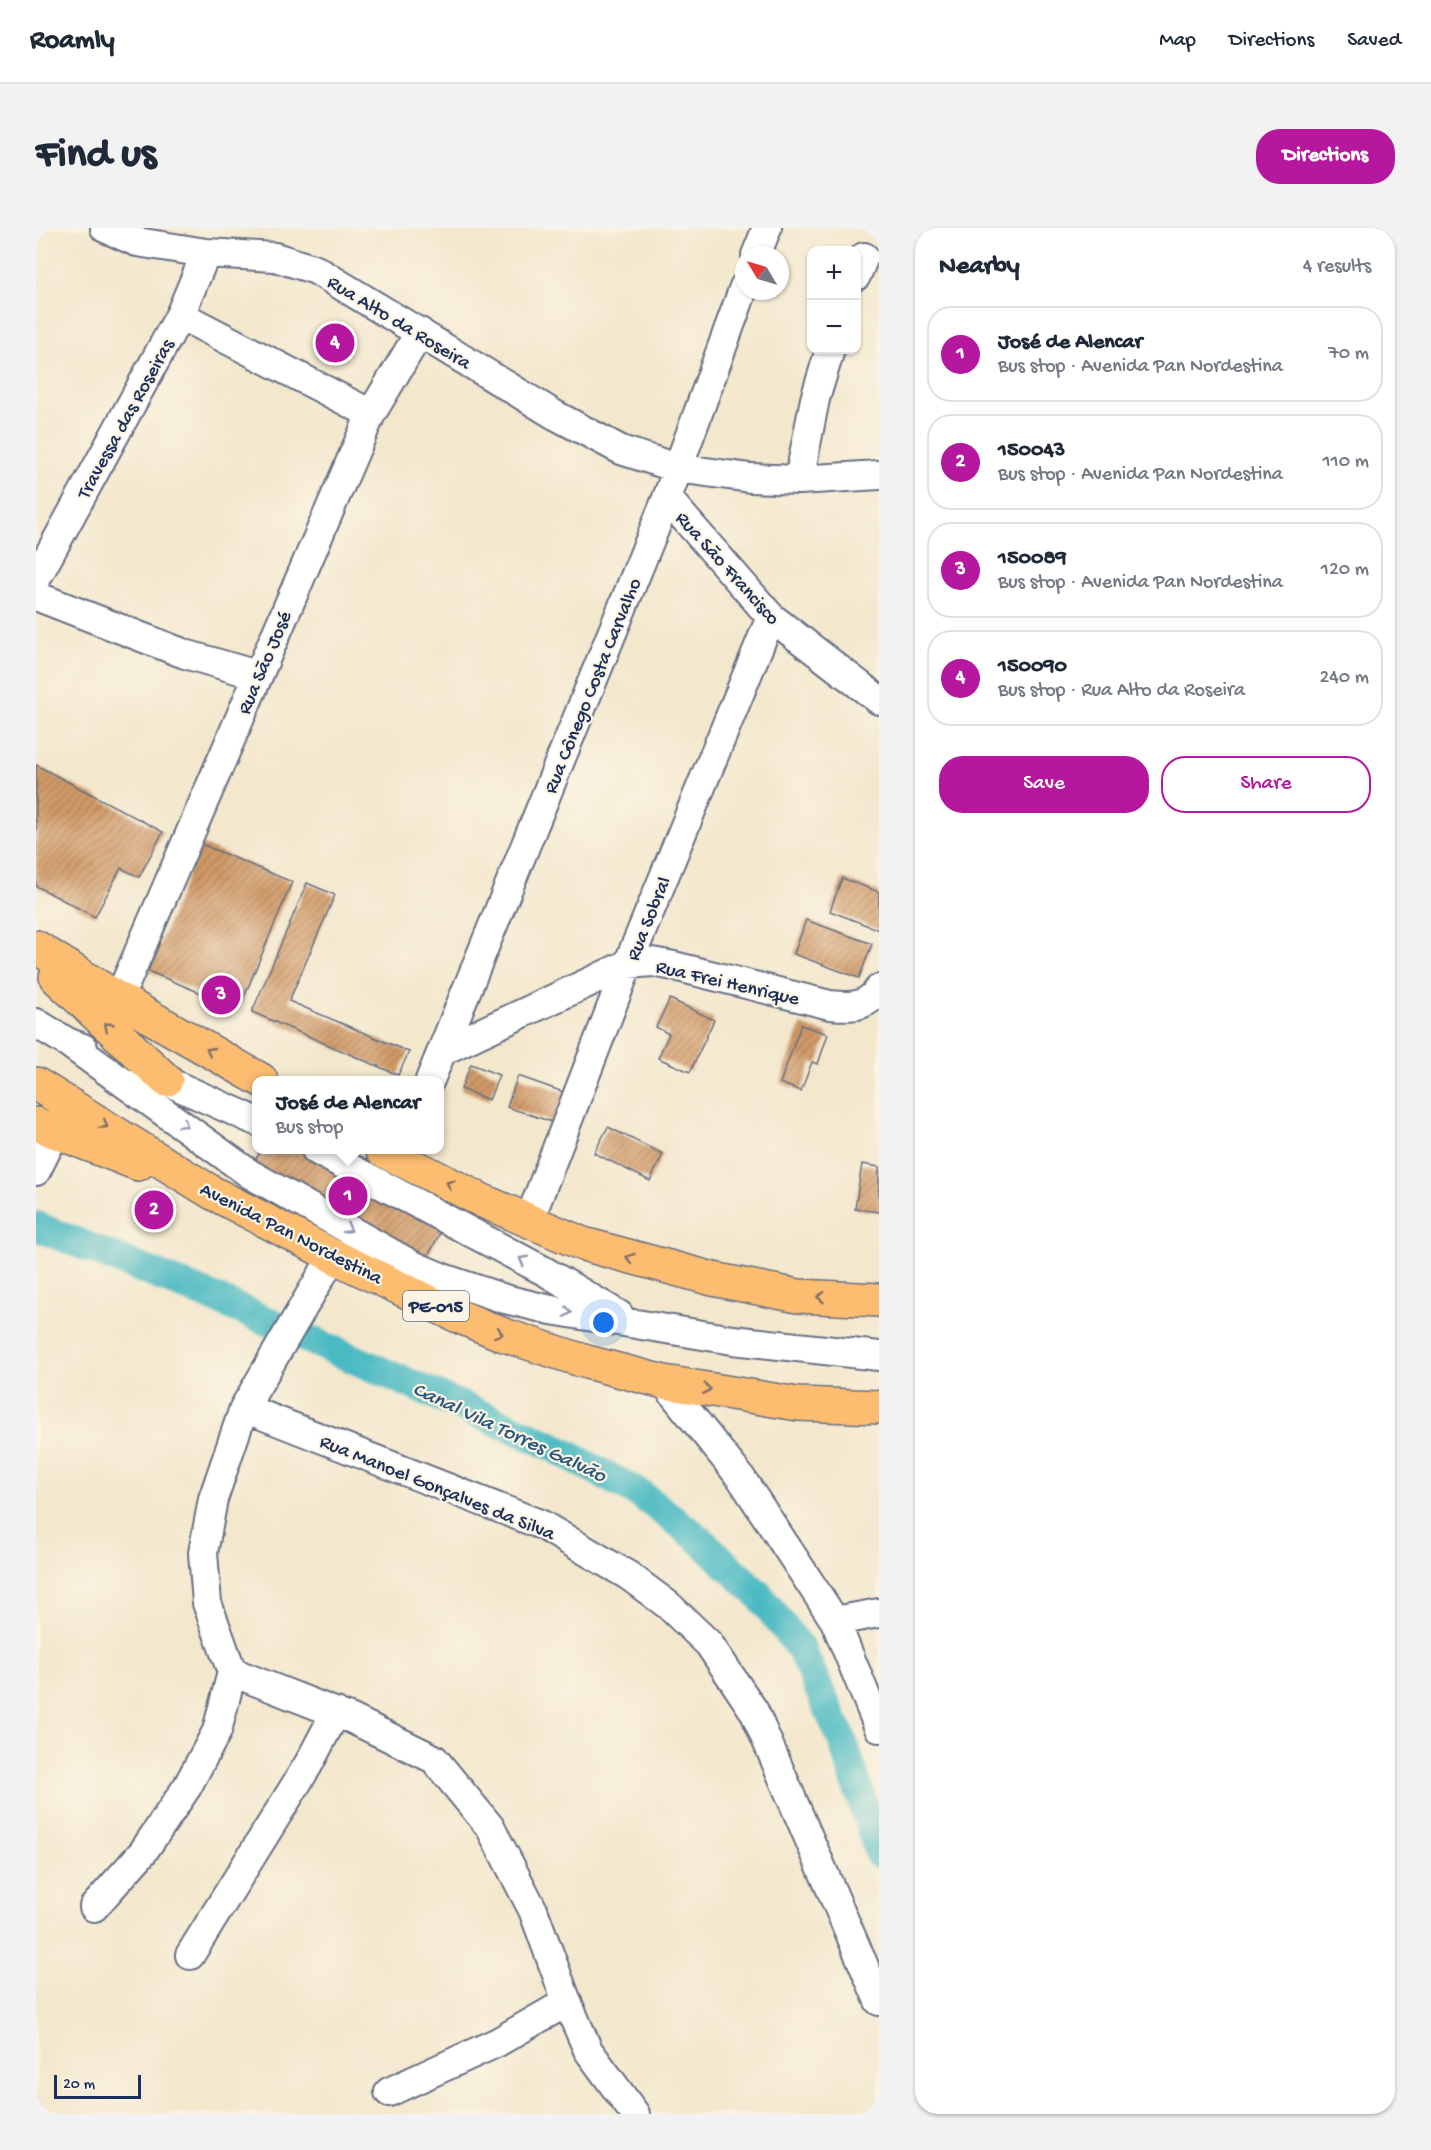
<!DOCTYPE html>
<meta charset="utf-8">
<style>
:root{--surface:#fff;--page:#f2f2f3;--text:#1f2937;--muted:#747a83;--line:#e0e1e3;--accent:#b5179e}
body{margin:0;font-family:"Gochi Hand",sans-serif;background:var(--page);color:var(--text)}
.controls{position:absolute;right:18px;top:18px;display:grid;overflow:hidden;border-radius:12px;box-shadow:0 2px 4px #0004}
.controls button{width:54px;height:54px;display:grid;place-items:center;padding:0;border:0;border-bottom:2px solid var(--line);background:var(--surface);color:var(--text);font:30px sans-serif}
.compass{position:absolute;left:699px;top:18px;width:54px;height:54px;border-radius:50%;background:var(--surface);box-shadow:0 2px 4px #0004;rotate:308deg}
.scale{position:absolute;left:18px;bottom:15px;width:87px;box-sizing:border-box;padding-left:6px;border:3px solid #1b2f5e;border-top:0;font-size:16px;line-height:21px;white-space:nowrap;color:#1b2f5e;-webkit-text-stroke:4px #fcf5e5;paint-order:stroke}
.you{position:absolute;left:568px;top:1095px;width:21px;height:21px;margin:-15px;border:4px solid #fff;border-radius:50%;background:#1a73e8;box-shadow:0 0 0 9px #1a73e833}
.badge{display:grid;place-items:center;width:39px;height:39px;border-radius:50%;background:var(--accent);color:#fff;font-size:20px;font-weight:700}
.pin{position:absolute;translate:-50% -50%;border:3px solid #fff;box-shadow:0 2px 6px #0006}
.popup{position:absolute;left:216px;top:848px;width:192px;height:78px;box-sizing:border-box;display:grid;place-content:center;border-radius:12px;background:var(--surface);filter:drop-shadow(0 2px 4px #0005);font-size:20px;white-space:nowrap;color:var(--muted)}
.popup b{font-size:22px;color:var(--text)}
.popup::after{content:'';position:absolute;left:50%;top:100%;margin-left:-12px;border:12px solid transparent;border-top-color:var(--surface)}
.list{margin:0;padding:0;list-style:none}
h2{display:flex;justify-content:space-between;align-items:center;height:78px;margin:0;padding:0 24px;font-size:26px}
h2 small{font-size:20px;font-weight:400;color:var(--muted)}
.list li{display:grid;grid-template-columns:39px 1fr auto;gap:18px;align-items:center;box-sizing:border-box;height:96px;margin:0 12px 12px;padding:0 12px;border:2px solid var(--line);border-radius:24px}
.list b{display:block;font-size:22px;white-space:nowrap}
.list p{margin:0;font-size:20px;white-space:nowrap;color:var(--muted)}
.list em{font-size:20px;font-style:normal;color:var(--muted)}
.actions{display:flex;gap:12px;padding:18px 24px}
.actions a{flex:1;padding:14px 0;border:2px solid var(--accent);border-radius:24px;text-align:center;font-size:21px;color:var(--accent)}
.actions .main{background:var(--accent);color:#fff}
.map{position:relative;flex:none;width:843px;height:1886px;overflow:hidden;border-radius:24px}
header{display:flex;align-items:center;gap:36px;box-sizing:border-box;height:84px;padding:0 30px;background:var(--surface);border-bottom:2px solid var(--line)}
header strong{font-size:28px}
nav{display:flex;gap:33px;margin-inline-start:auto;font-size:21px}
.intro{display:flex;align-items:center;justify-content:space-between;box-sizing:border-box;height:144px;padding:0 36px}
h1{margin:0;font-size:42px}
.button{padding:15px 27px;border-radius:24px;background:var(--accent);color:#fff;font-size:21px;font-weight:700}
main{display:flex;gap:36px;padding:0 36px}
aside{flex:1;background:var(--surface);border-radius:24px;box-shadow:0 2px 4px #0004}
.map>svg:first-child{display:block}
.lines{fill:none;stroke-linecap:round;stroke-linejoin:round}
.canal{stroke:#4ab9c2;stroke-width:30}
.building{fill:url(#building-hatch)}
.minor-casing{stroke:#676f84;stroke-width:32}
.highway-casing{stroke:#676f84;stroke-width:36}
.minor{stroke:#fff;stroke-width:28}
.highway{stroke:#fcbd6f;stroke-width:33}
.oneway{stroke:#806f66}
.oneway2{stroke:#8d97ae}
.labels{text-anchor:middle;stroke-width:4.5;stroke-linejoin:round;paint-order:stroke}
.shield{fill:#fcf5e5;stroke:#5e6a86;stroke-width:1.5}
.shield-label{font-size:18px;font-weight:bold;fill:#1b2f5e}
.street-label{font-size:20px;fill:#1b2f5e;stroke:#fcf5e5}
.water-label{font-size:21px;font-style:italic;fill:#29587c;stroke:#fcf5e5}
</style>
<header>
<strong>Roamly</strong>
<nav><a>Map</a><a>Directions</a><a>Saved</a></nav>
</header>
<div class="intro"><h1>Find us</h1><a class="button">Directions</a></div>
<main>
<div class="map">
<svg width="843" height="1886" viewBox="0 0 843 1886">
<defs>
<pattern id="building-hatch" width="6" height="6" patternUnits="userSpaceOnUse" patternTransform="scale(1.5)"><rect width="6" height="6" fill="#d19a66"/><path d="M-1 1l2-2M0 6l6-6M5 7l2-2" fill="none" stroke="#a97e57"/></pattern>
</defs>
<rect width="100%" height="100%" fill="#fcf5e5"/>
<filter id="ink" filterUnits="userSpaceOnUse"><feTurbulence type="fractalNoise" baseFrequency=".0167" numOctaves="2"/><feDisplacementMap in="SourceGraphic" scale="12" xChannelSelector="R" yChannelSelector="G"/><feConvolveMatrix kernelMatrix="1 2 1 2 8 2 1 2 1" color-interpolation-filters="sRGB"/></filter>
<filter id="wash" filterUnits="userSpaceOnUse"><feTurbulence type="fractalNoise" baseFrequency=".008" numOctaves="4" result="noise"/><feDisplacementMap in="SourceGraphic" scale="24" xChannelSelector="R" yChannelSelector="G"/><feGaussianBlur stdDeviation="1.35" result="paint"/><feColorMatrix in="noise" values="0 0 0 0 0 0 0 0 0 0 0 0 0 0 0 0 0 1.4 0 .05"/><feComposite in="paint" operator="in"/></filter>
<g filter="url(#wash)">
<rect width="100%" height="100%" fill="#f3e7cc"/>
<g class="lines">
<path class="canal" d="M0,998L183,1072L514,1217L604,1266L662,1310L724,1368L765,1422L806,1511L843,1626"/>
</g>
<g id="blocks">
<path class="building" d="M0,537L127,604L103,649L85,640L59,689L0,658Z
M165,616L256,654L203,781L112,743Z
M806,650L843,664V702L794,683Z
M271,655L299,667L253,773L373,824L362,847L216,784Z
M770,692L836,716L823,750L758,726Z
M634,771L678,792L654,844L622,830L633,806L620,799Z
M765,797L792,806L782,836L776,834L765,863L744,855Z
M435,836L463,847L453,872L425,861Z
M482,848L533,866L522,896L471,879Z
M572,899L627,926L614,953L558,925Z
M225,922H261L407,999L391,1030L217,937Z
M826,936L843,939V984L819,981Z"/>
</g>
</g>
<g filter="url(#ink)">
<use href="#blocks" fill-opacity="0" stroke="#676f84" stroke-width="1.5"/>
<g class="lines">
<defs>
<path id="minor" d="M69,0L101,14L170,25L239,29L280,42L519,187L585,222L641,240L714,250L763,252L843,247
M720,27L731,0
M820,48L828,29
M144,87L335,186
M763,252L779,171L794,122
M631,270L735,389L843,472
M0,351L144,87L170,25
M0,368L149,426L221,447
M79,769L90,754L335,186L384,104
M0,795L31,814L47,820
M31,814L214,946L376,1037L407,1050L469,1071L515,1082L697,1112L843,1128
M408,822L592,736L616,734L638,738L794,777C815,779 830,780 843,761
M110,844L220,893
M394,852L631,270L708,59
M280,922L510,1044L583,1087
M0,943L30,883
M493,993L592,736L735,389
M628,1154L705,1250L799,1393L843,1500
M208,1180L506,1297L593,1348L632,1377L673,1416L718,1483L843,1773
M799,1393L843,1385
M196,1444L316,1491L398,1531L454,1599L497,1682L531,1774L552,1822L599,1886
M58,1679L107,1624L151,1559L181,1503L196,1444L171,1375L167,1325L177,1271L208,1180L297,1028
M154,1727L272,1537L300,1484
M353,1864L462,1814L531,1774"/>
<path id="highway" d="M0,719L79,769L225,852
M20,749L130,852
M0,856L175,964L297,1028L422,1088L468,1107L551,1134L628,1154L762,1176L843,1179
M0,896L102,936
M346,922L447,973L547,1016L677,1051L762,1068L843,1072"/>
</defs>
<use href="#minor" class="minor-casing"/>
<use href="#highway" class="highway-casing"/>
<use href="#minor" class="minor"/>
<use href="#highway" class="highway"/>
</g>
<defs><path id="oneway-chevron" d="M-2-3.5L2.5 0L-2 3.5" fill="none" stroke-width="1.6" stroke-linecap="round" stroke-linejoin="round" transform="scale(1.5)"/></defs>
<g class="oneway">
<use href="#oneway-chevron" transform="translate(72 798) rotate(-137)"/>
<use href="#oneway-chevron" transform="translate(174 823) rotate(-150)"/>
<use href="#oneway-chevron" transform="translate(68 897) rotate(32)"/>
<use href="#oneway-chevron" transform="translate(414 956) rotate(-153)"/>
<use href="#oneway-chevron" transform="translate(594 1030) rotate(-163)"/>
<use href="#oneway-chevron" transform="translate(785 1069) rotate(-177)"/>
<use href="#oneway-chevron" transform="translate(463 1105) rotate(21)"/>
<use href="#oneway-chevron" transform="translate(671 1161) rotate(8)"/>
</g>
<g class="oneway2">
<use href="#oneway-chevron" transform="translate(148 896) rotate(35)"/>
<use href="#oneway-chevron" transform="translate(312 1001) rotate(29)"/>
<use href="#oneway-chevron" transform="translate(487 1032) rotate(-153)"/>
<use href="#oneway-chevron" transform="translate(532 1084) rotate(8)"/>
</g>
</g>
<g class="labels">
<rect class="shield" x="367" y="1063" width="66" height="30" rx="4.5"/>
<g class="shield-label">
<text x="400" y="1084">PE-015</text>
</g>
<g class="street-label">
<text transform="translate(364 93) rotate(31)" y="7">Rua Alto da Roseira</text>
<text transform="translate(88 190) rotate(-61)" y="7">Travessa das Roseiras</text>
<text transform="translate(693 339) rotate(48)" y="7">Rua São Francisco</text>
<text transform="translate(227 434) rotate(-67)" y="7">Rua São José</text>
<text transform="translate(555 457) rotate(-68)" y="7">Rua Cônego Costa Carvalho</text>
<text transform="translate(611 690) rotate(-68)" y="7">Rua Sobral</text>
<text transform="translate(692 753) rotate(13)" y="7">Rua Frei Henrique</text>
<text transform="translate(256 1004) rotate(27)" y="7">Avenida Pan Nordestina</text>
<text transform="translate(402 1258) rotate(22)" y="7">Rua Manoel Gonçalves da Silva</text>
</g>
<g class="water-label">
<text transform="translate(474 1203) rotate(25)" y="7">Canal Vila Torres Galvão</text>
</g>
</g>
</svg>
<div class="controls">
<button>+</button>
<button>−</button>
</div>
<svg class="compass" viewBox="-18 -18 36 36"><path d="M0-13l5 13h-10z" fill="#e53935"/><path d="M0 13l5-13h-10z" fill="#747a83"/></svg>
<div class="scale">20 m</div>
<div class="you"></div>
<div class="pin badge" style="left:312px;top:968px">1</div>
<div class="popup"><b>José de Alencar</b>Bus stop</div>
<div class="pin badge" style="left:118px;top:982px">2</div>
<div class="pin badge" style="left:185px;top:767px">3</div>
<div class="pin badge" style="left:299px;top:115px">4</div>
</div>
<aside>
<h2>Nearby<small>4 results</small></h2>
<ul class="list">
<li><span class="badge">1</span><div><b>José de Alencar</b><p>Bus stop · Avenida Pan Nordestina</p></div><em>70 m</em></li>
<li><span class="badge">2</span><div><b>150043</b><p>Bus stop · Avenida Pan Nordestina</p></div><em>110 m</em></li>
<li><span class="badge">3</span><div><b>150089</b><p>Bus stop · Avenida Pan Nordestina</p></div><em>120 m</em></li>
<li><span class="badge">4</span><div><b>150090</b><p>Bus stop · Rua Alto da Roseira</p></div><em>240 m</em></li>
</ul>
<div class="actions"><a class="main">Save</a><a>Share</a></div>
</aside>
</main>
